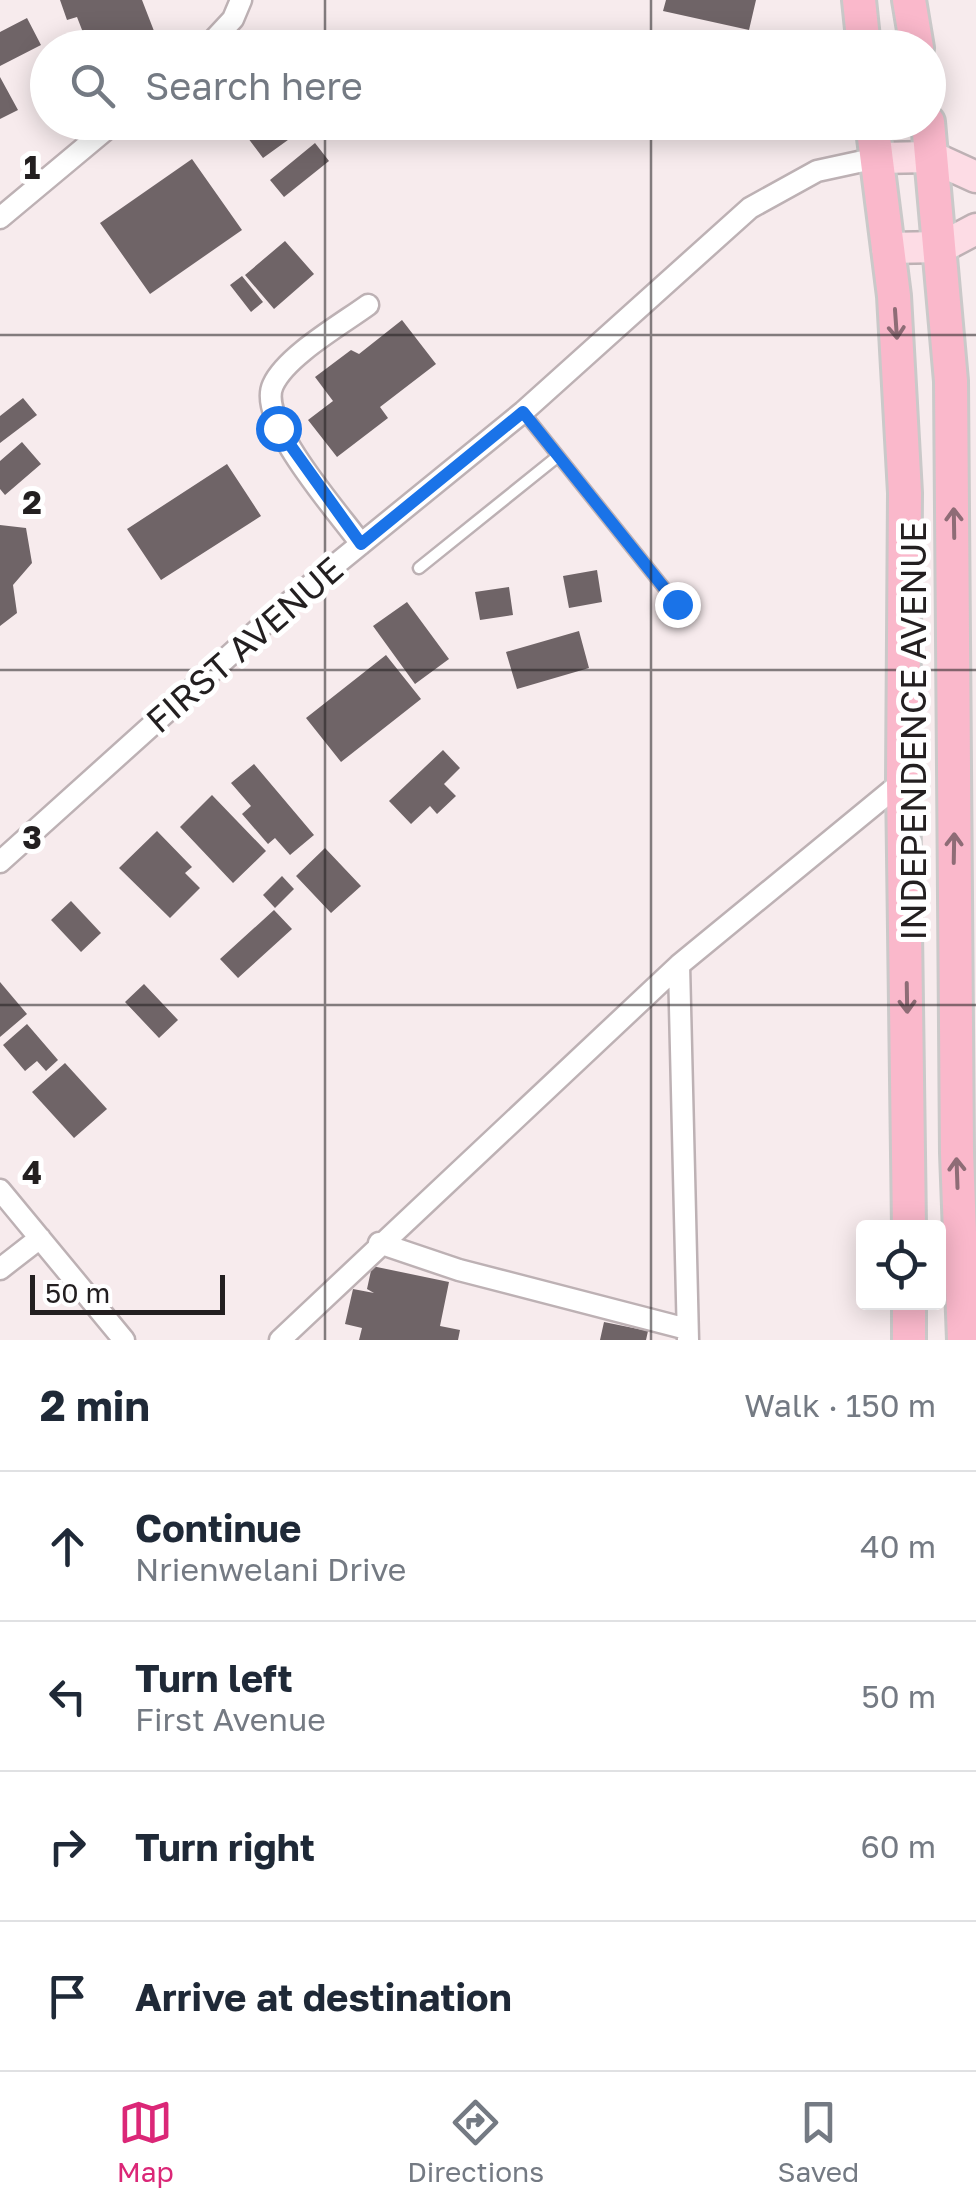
<!DOCTYPE html>
<meta charset="utf-8">
<style>
:root{--surface:#fff;--page:#f2f2f3;--text:#1f2937;--muted:#747a83;--line:#e0e1e3;--accent:#db2777}
body{margin:0;font-family:"Golos Text",sans-serif;background:var(--page);color:var(--text)}
.controls{position:absolute;right:30px;bottom:30px;display:grid;overflow:hidden;border-radius:10px;box-shadow:0 5px 25px #0003}
.controls button{width:90px;height:90px;display:grid;place-items:center;padding:0;border:0;border-bottom:2px solid var(--line);background:var(--surface);color:var(--text);font:50px sans-serif}
.scale{position:absolute;left:30px;bottom:25px;width:195px;box-sizing:border-box;padding-left:10px;border:5px solid #231f20;border-top:0;font-size:28px;line-height:35px;white-space:nowrap;color:#231f20;-webkit-text-stroke:8px #fff;paint-order:stroke}
.stop{position:absolute;width:30px;height:30px;margin:-22px;border:8px solid #1a73e8;border-radius:50%;background:#fff}
.stop.end{background:#1a73e8;border-color:#fff;box-shadow:0 2px 10px #0008}
.list{margin:0;padding:0;list-style:none}
h2{display:flex;justify-content:space-between;align-items:center;height:130px;margin:0;padding:0 40px;font-size:42px}
h2 small{font-size:32px;font-weight:400;color:var(--muted)}
.list li{display:grid;grid-template-columns:65px 1fr auto;gap:30px;align-items:center;box-sizing:border-box;height:150px;padding:0 40px;border-top:2px solid var(--line)}
.list b{display:block;font-size:38px;white-space:nowrap}
.list p{margin:0;font-size:32px;white-space:nowrap;color:var(--muted)}
.list em{font-size:32px;font-style:normal;color:var(--muted)}
.icon{flex:none;width:55px;height:55px;fill:none;stroke:currentColor;stroke-width:2;stroke-linecap:round;stroke-linejoin:round}
.map{position:relative;flex:none;width:976px;height:1340px;overflow:hidden}
.search{position:absolute;background:var(--surface);box-shadow:0 5px 25px #0003;left:30px;right:30px;top:30px;height:110px;display:flex;align-items:center;gap:25px;box-sizing:border-box;padding:0 35px;border-radius:55px;color:var(--muted);font-size:38px}
.sheet{height:730px;background:var(--surface)}
nav{display:flex;justify-content:space-around;align-items:center;box-sizing:border-box;height:140px;border-top:2px solid var(--line);background:var(--surface);font-size:28px;color:var(--muted)}
nav a{display:grid;justify-items:center;gap:5px}
nav .on{color:var(--accent)}
.map>svg:first-child{display:block}
.building{fill:#6f6467}
.lines{fill:none;stroke-linecap:round;stroke-linejoin:round}
.lane-casing{stroke:#bdb1b4;stroke-width:15}
.street-casing{stroke:#bdb1b4;stroke-width:25}
.secondary-casing{stroke:#bdb1b4;stroke-width:35}
.primary-casing{stroke:#cac9c9;stroke-width:38}
.lane{stroke:#fff;stroke-width:10}
.street{stroke:#fff;stroke-width:20}
.secondary{stroke:#fddce5;stroke-width:30}
.primary{stroke:#fab8cb;stroke-width:32}
.oneway{stroke:#8e6c76}
.route{stroke:#1a73e8;stroke-width:12}
.grid{fill:none;stroke:#231f20;stroke-width:2.5;stroke-opacity:0.55}
.labels{text-anchor:middle;stroke-width:10;stroke-linejoin:round;paint-order:stroke}
.street-label{font-size:35px;fill:#231f20;stroke:#fff}
.grid-label{font-size:32px;text-anchor:middle;font-weight:bold;fill:#231f20;stroke:#fff;stroke-width:10;stroke-linejoin:round;paint-order:stroke}
</style>
<div class="map">
<svg width="976" height="1340" viewBox="0 0 976 1340">
<rect width="100%" height="100%" fill="#f7ebed"/>
<path class="building" d="M60,0H142L154,31L109,48H89L77,17L67,20Z
M666,0H756L749,30L663,11Z
M27,18L41,45L0,66V32Z
M0,77L18,110L0,119Z
M236,122H292L299,132L263,158Z
M315,143L329,161L284,197L270,180Z
M192,159L242,230L150,294L100,223Z
M285,241L314,274L274,309L245,275Z
M242,276L263,302L251,312L230,285Z
M402,320L436,364L380,407L388,418L337,457L308,420L333,401L315,377L351,350L359,354Z
M23,398L37,415L0,443V416Z
M22,442L41,464L5,495L0,489V461Z
M227,464L261,516L161,580L127,529Z
M0,525L26,528L32,563L13,585L17,613L0,626Z
M597,570L602,602L569,608L563,576Z
M509,587L513,615L480,620L475,592Z
M407,602L449,659L415,684L373,626Z
M579,631L589,668L517,689L506,652Z
M386,655L421,699L341,762L306,718Z
M443,750L460,768L444,784L456,796L437,814L430,806L411,824L389,801Z
M254,764L314,835L290,855L275,838L268,844L242,814L251,806L231,783Z
M212,795L266,851L233,883L180,827Z
M157,831L192,867L185,873L200,888L170,918L119,868Z
M325,848L361,886L331,913L296,876Z
M282,876L294,889L275,908L263,895Z
M71,901L101,933L81,952L51,920Z
M274,910L292,929L238,978L220,959Z
M0,982L27,1014L0,1037Z
M144,984L178,1020L159,1038L125,1002Z
M27,1024L58,1060L46,1071L37,1061L25,1071L3,1045Z
M65,1063L107,1109L74,1138L32,1092Z
M372,1266L449,1282L440,1326L460,1330L458,1340H359L362,1328L345,1324L353,1289L374,1293L367,1289Z
M604,1322L648,1331L646,1340H600Z"/>
<g class="lines">
<defs>
<path id="lane" d="M523,412L677,604
M419,568L557,457"/>
<path id="street" d="M206,48L233,19L241,0
M0,218L115,122
M361,544C339,513 256,421 273,385C286,356 342,324 368,305
M0,862L281,609L523,412L750,208L817,171L877,158
M679,965L688,1340
M0,1190L124,1340
M379,1243L459,1270L687,1329
M0,1269L40,1238
M280,1340L679,965L903,781"/>
<path id="secondary" d="M877,158L932,157L976,177
M887,248L942,247L976,229"/>
<path id="primary" d="M859,0L864,48
M909,0L917,48
M872,122L894,296L905,493L903,781L909,1228
M928,122L951,381L957,1153L964,1340
M909,1340V1302"/>
</defs>
<use href="#lane" class="lane-casing"/>
<use href="#street" class="street-casing"/>
<use href="#secondary" class="secondary-casing"/>
<use href="#primary" class="primary-casing"/>
<use href="#lane" class="lane"/>
<use href="#street" class="street"/>
<use href="#secondary" class="secondary"/>
<use href="#primary" class="primary"/>
</g>
<defs><path id="oneway-shaft" d="M-6 0H5M1.5-3L5.5 0L1.5 3" fill="none" stroke-width="1.6" stroke-linecap="round" stroke-linejoin="round" transform="scale(2.5)"/></defs>
<g class="oneway">
<use href="#oneway-shaft" transform="translate(896 324) rotate(86)"/>
<use href="#oneway-shaft" transform="translate(954 523) rotate(-91)"/>
<use href="#oneway-shaft" transform="translate(954 848) rotate(-89)"/>
<use href="#oneway-shaft" transform="translate(907 998) rotate(89)"/>
<use href="#oneway-shaft" transform="translate(957 1173) rotate(-92)"/>
</g>
<g class="lines">
<path class="route" d="M278,428L361,544L523,412L677,604"/>
</g>
<path class="grid" d="M325,0V48M651,0V48M325,122V1340M651,122V1340M0,335H976M0,670H976M0,1005H976"/>
<g class="labels">
<g class="street-label">
<text transform="translate(245 645) rotate(-41)" y="12">FIRST AVENUE</text>
<text transform="translate(914 731) rotate(-90)" y="12">INDEPENDENCE AVENUE</text>
</g>
</g>
<g class="grid-label">
<text x="32" y="179">1</text>
<text x="32" y="514">2</text>
<text x="32" y="849">3</text>
<text x="32" y="1184">4</text>
</g>
</svg>
<div class="controls">
<button><svg class="icon" aria-label="locate" viewBox="0 0 24 24"><circle cx="12" cy="12" r="6"/><path d="M12 2v4M12 18v4M2 12h4M18 12h4"/></svg></button>
</div>
<div class="scale">50 m</div>
<div class="stop" style="left:278px;top:428px"></div>
<div class="stop end" style="left:677px;top:604px"></div>
<div class="search"><svg class="icon" aria-label="search" viewBox="0 0 24 24"><circle cx="10" cy="10" r="6"/><path d="M15 15l6 6"/></svg>Search here</div>
</div>
<section class="sheet">
<h2>2 min<small>Walk · 150 m</small></h2>
<ul class="list">
<li><svg class="icon" aria-label="ahead" viewBox="0 0 24 24"><path d="M12 20V5M6 11l6-6 6 6"/></svg><div><b>Continue</b><p>Nrienwelani Drive</p></div><em>40 m</em></li>
<li><svg class="icon" aria-label="left" viewBox="0 0 24 24"><path d="M17 20v-9H6M10 6l-5 5 5 5"/></svg><div><b>Turn left</b><p>First Avenue</p></div><em>50 m</em></li>
<li><svg class="icon" aria-label="right" viewBox="0 0 24 24"><path d="M7 20v-9h11M14 6l5 5-5 5"/></svg><div><b>Turn right</b></div><em>60 m</em></li>
<li><svg class="icon" aria-label="arrive" viewBox="0 0 24 24"><path d="M6 21V4h12l-3 4 3 4H6"/></svg><div><b>Arrive at destination</b></div></li>
</ul>
</section>
<nav>
<a class="on"><svg class="icon" aria-label="map" viewBox="0 0 24 24"><path d="M3 6l6-2 6 2 6-2v14l-6 2-6-2-6 2zM9 4v14M15 6v14"/></svg>Map</a>
<a><svg class="icon" aria-label="directions" viewBox="0 0 24 24"><path d="M12 3l9 9-9 9-9-9zM9 14v-3h6M13 9l2 2-2 2"/></svg>Directions</a>
<a><svg class="icon" aria-label="saved" viewBox="0 0 24 24"><path d="M7 4h10v16l-5-4-5 4z"/></svg>Saved</a>
</nav>
